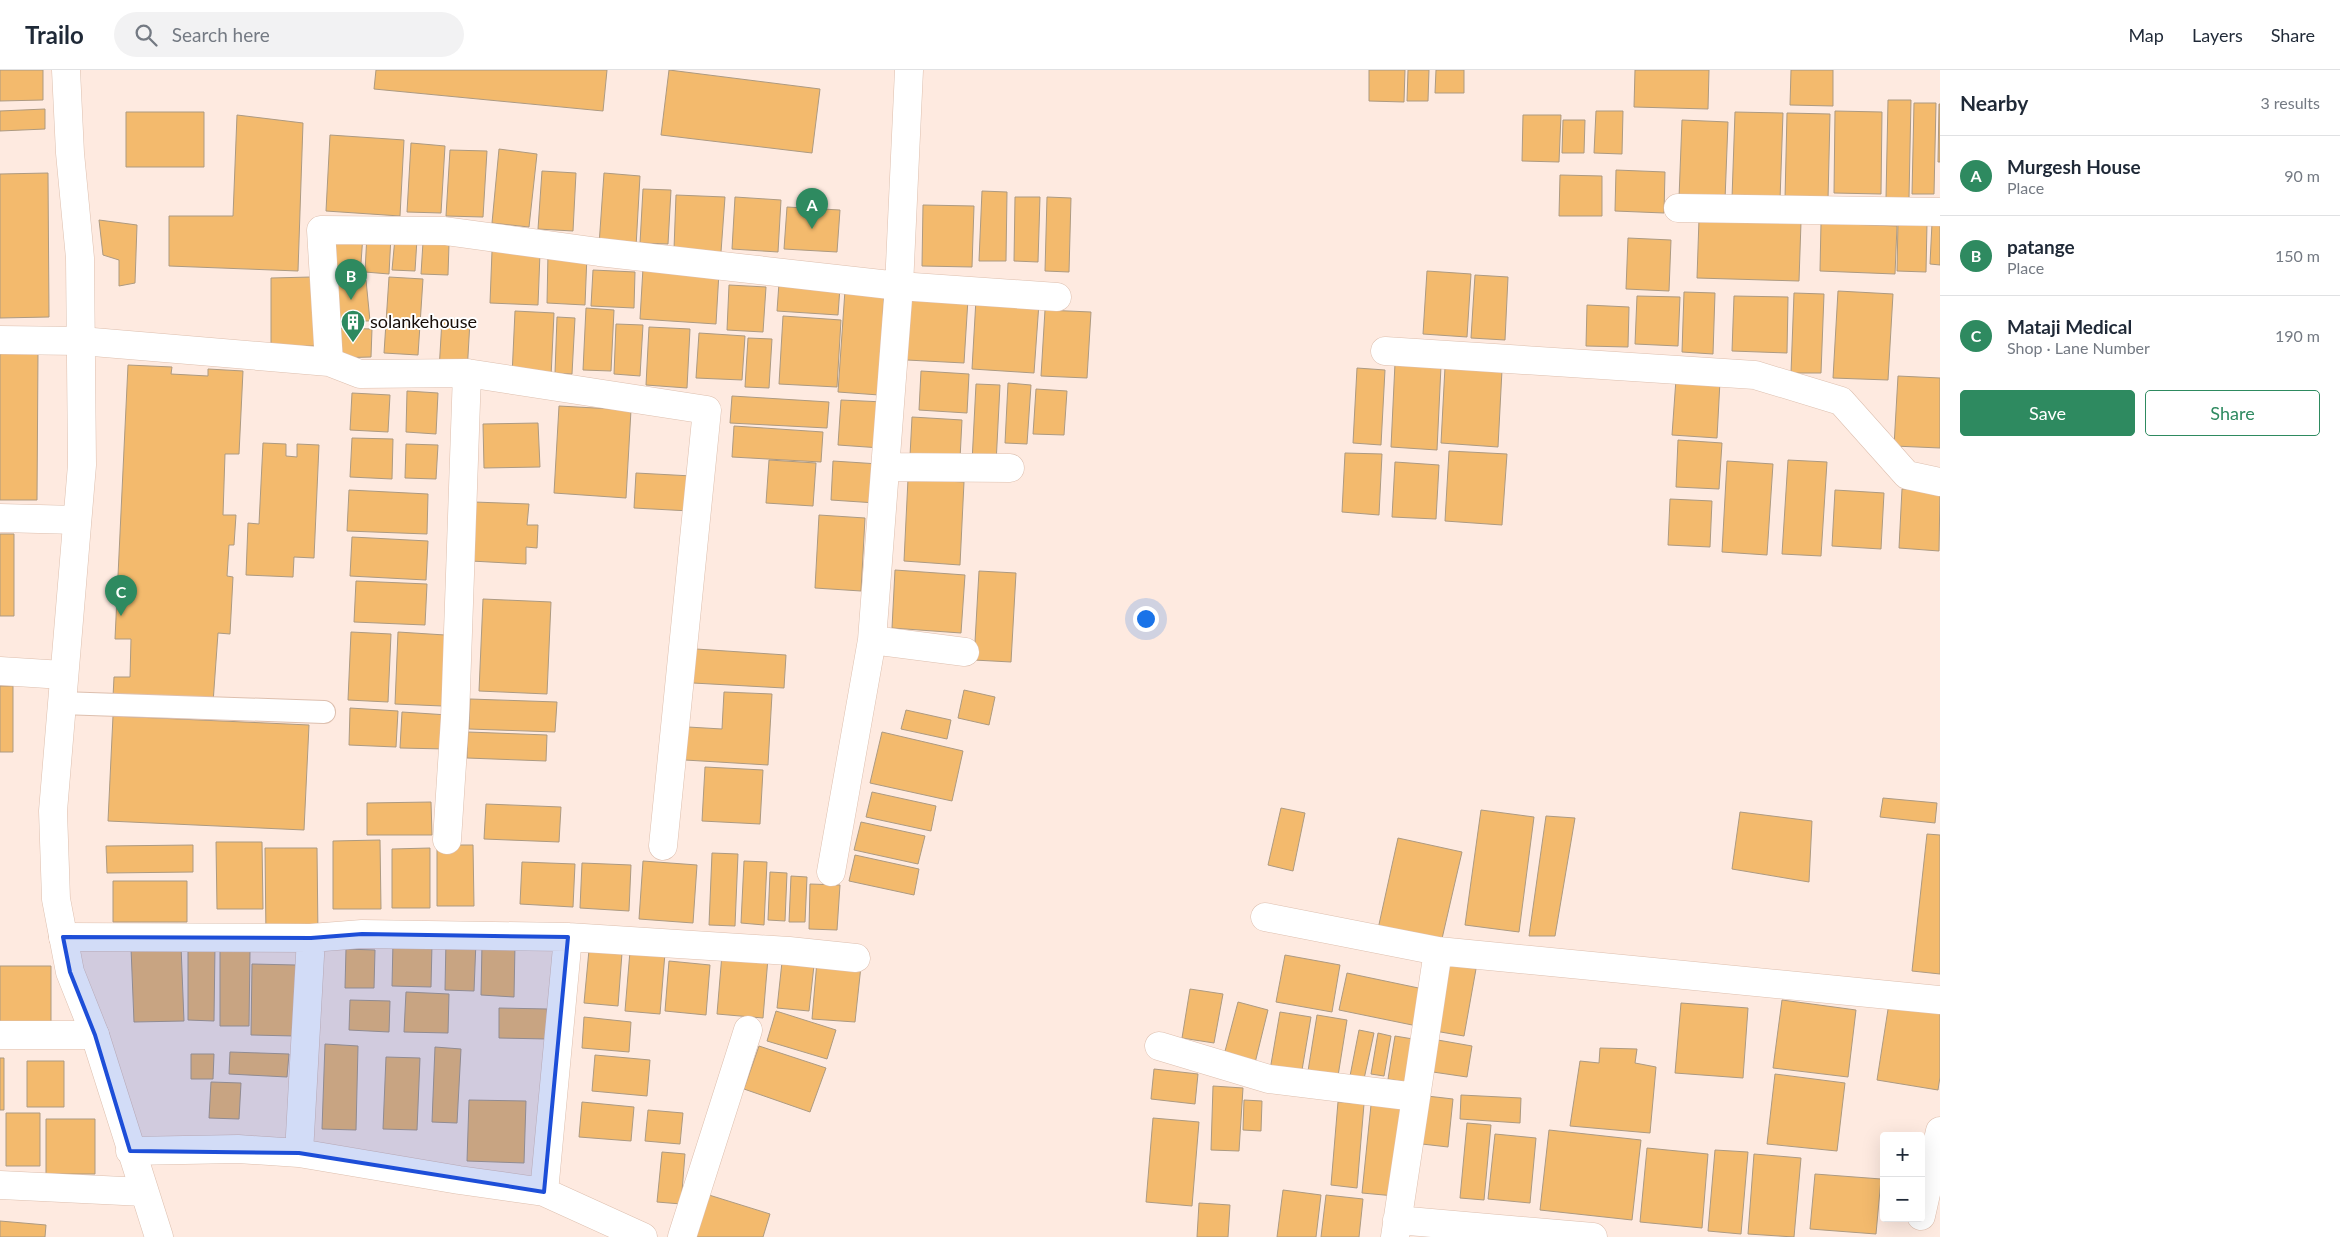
<!DOCTYPE html>
<meta charset="utf-8">
<style>
:root{--surface:#fff;--page:#f2f2f3;--text:#1f2937;--muted:#747a83;--line:#e0e1e3;--accent:#2e8a60}
body{margin:0;font-family:Lato,sans-serif;background:var(--page);color:var(--text)}
.controls{position:absolute;right:15px;bottom:15px;display:grid;overflow:hidden;border-radius:5px;box-shadow:0 5px 20px #0002}
.controls button{width:45px;height:45px;display:grid;place-items:center;padding:0;border:0;border-bottom:1px solid var(--line);background:var(--surface);color:var(--text);font:25px sans-serif}
.you{position:absolute;left:1145px;top:548px;width:18px;height:18px;margin:-12px;border:4px solid #fff;border-radius:50%;background:#1a73e8;box-shadow:0 0 0 8px #1a73e833}
.badge{display:grid;place-items:center;width:32px;height:32px;border-radius:50%;background:var(--accent);color:#fff;font-size:16px;font-weight:700}
.pin{position:absolute;translate:-50% -41px;filter:drop-shadow(0 1px 2px #0008)}
.pin::after{content:'';position:absolute;top:26px;width:18px;height:15px;background:inherit;clip-path:polygon(0 0,100% 0,50% 100%)}
.list{margin:0;padding:0;list-style:none}
h2{display:flex;justify-content:space-between;align-items:center;height:65px;margin:0;padding:0 20px;font-size:21px}
h2 small{font-size:16px;font-weight:400;color:var(--muted)}
.list li{display:grid;grid-template-columns:32px 1fr auto;gap:15px;align-items:center;box-sizing:border-box;height:80px;padding:0 20px;border-top:1px solid var(--line)}
.list b{display:block;font-size:19px;white-space:nowrap}
.list p{margin:0;font-size:16px;white-space:nowrap;color:var(--muted)}
.list em{font-size:16px;font-style:normal;color:var(--muted)}
.actions{display:flex;gap:10px;padding:15px 20px}
.actions a{flex:1;padding:11px 0;border:1px solid var(--accent);border-radius:5px;text-align:center;font-size:18px;color:var(--accent)}
.actions .main{background:var(--accent);color:#fff}
.icon{flex:none;width:28px;height:28px;fill:none;stroke:currentColor;stroke-width:2;stroke-linecap:round;stroke-linejoin:round}
.map{position:relative;flex:none;width:1940px;height:1167px;overflow:hidden}
header{display:flex;align-items:center;gap:30px;box-sizing:border-box;height:70px;padding:0 25px;background:var(--surface);border-bottom:1px solid var(--line)}
header strong{font-size:24px}
nav{display:flex;gap:28px;margin-inline-start:auto;font-size:18px}
.search{width:350px;height:45px;background:var(--page);display:flex;align-items:center;gap:12px;box-sizing:border-box;padding:0 18px;border-radius:28px;color:var(--muted);font-size:19px}
main{display:flex}
aside{flex:1;background:var(--surface)}
.map>svg:first-child{display:block}
.building{fill:#f3ba6d;stroke:#ad9a81}
.lines{fill:none;stroke-linecap:round;stroke-linejoin:round}
.service-casing{stroke:#ddbfae;stroke-width:24}
.minor-casing{stroke:#ddbfae;stroke-width:29}
.tertiary-casing{stroke:#ddbfae;stroke-width:29}
.service{stroke:#fff;stroke-width:22}
.minor{stroke:#fff;stroke-width:28}
.tertiary{stroke:#fff;stroke-width:28}
.marked{fill:#1d4ed8;fill-opacity:0.2;stroke:#1d4ed8;stroke-width:4;stroke-linejoin:round}
.labels{text-anchor:middle;stroke-width:4;stroke-linejoin:round;paint-order:stroke}
.poi-label{font-size:18px;fill:#160c07;stroke:#fff;text-anchor:start}
</style>
<header>
<strong>Trailo</strong>
<div class="search"><svg class="icon" aria-label="search" viewBox="0 0 24 24"><circle cx="10" cy="10" r="6"/><path d="M15 15l6 6"/></svg>Search here</div>
<nav><a>Map</a><a>Layers</a><a>Share</a></nav>
</header>
<main>
<div class="map">
<svg width="1940" height="1167" viewBox="0 0 1940 1167">
<rect width="100%" height="100%" fill="#feeae0"/>
<path class="building" d="M0,0H43V30L0,31Z
M376,0H607L603,41L374,19Z
M669,0L820,19L812,83L661,65Z
M1369,0H1405L1404,32L1369,31Z
M1408,0H1429L1428,31H1407Z
M1436,0H1464V23H1435Z
M1635,0H1709L1708,39L1634,37Z
M1791,0H1833V36L1790,35Z
M1888,30H1911L1909,128H1886Z
M1914,33H1936L1934,124H1912Z
M1939,34H1940V92H1938Z
M45,39V59L0,61V41Z
M1596,41H1623L1622,84L1594,83Z
M1835,41L1882,42L1881,124L1834,123Z
M126,42H204V97H126Z
M1735,42L1783,43L1780,130L1732,128Z
M1787,43L1830,44L1828,130L1785,129Z
M237,45L303,53L298,201L169,196V146H233Z
M1523,45H1561L1559,92L1522,91Z
M1563,50H1585L1584,83H1562Z
M1682,50L1728,52L1725,130L1679,128Z
M330,65L404,70L400,146L326,141Z
M411,73L445,76L441,143L407,142Z
M499,79L537,84L529,157L492,153Z
M450,80L487,81L483,147L446,146Z
M1616,100L1665,102L1664,143L1615,141Z
M542,101L576,103L573,161L538,159Z
M48,103L49,247L0,248V104Z
M604,103L640,106L636,177L599,175Z
M1560,105L1602,106V146H1559Z
M643,119L671,120L668,174L640,173Z
M982,121L1007,122L1006,191H979Z
M676,125L725,127L721,182L674,179Z
M735,127L781,130L778,182L732,179Z
M1015,127H1040L1038,192L1014,191Z
M1047,127L1071,128L1069,202L1045,201Z
M923,135L974,136L972,197L922,196Z
M787,137L840,140L837,182L784,179Z
M1699,149L1801,152L1799,211L1697,208Z
M99,150L137,155L135,213L119,216V190L103,185Z
M1898,152L1927,153L1926,202L1897,201Z
M1821,153L1897,156L1895,204L1820,201Z
M1932,153L1940,154V195L1930,194Z
M334,163L363,165L360,207L332,205Z
M367,164L391,166L389,204L365,202Z
M395,168L417,169L415,201L392,200Z
M1628,168L1671,170L1669,221L1626,219Z
M423,172L449,174L448,205L421,204Z
M492,181L540,183L538,235L490,233Z
M548,183L587,185L585,235L547,233Z
M643,198L719,202L716,254L640,249Z
M593,200L635,202L634,238L591,236Z
M1427,201L1471,204L1467,267L1423,264Z
M1475,205L1508,207L1505,270L1471,268Z
M311,207L315,276H271V208Z
M389,207L423,209L418,285L384,283Z
M332,210H366L370,251H335Z
M779,213L840,217L838,245L777,241Z
M729,215L766,217L763,262L727,260Z
M845,220L884,223L879,325L838,322Z
M1838,221L1893,224L1888,310L1833,308Z
M1684,222L1715,223L1713,284L1682,282Z
M1794,223L1824,224L1821,303H1791Z
M911,226L968,229L964,293L907,290Z
M1637,226L1680,227L1678,276L1635,274Z
M1734,226L1788,227L1787,283L1732,281Z
M976,229L1039,233L1034,303L972,299Z
M1587,235L1629,237L1628,277L1586,276Z
M586,238L614,240L611,301L583,300Z
M1045,240L1091,242L1087,308L1041,306Z
M515,241L554,243L551,307L512,306Z
M783,246L841,250L837,317L779,314Z
M557,247L575,248L572,304L555,303Z
M442,249L470,251L467,303L439,301Z
M616,254L643,255L640,306L614,304Z
M649,257L690,259L687,318L646,315Z
M333,258L372,259L371,287L334,288Z
M699,263L745,266L742,310L696,308Z
M748,268L772,269L769,318L745,317Z
M0,280L38,281L37,430H0Z
M1395,293L1441,296L1437,380L1391,377Z
M128,295L172,297L171,304L208,306V299L243,301L239,384H225L223,445H236L234,475H229L227,506L233,507L230,564L218,563L213,633L113,627L114,607H130L131,569H115Z
M1445,297L1502,300L1498,377L1441,373Z
M1357,298L1385,300L1381,375L1353,373Z
M921,301L969,304L967,343L919,340Z
M1898,306L1940,308V378L1894,376Z
M1676,309L1720,311L1717,368L1672,365Z
M1008,313L1031,315L1027,374L1005,373Z
M976,314L1000,315L996,394L972,392Z
M1036,319L1067,321L1064,365L1033,364Z
M407,321L438,323L436,364L406,362Z
M352,323L390,325L388,362L350,360Z
M732,326L829,332L827,358L730,353Z
M841,330L884,332L881,378L838,375Z
M559,336L631,340L626,428L554,423Z
M912,347L962,350L960,389L910,386Z
M538,353L540,397L484,398L483,354Z
M734,356L823,362L821,392L732,387Z
M352,368L393,369L392,409L350,407Z
M1678,370L1722,373L1719,419L1676,417Z
M263,373L286,374V386L297,387V374L319,375L314,488L294,487L293,507L246,505L248,453L259,454Z
M406,374L438,375L436,409L405,408Z
M1449,381L1507,384L1502,455L1445,451Z
M1345,383L1382,384L1379,445L1342,442Z
M769,390L816,393L813,436L766,433Z
M1788,390L1827,392L1821,486L1782,484Z
M833,391L879,394L876,433L831,430Z
M1727,391L1773,394L1767,485L1722,482Z
M1395,392L1439,395L1436,449L1392,447Z
M636,403L692,406L690,441L634,438Z
M908,409L964,412L960,495L904,491Z
M1902,419L1940,420L1939,481L1899,478Z
M349,420L428,424L427,464L347,461Z
M1835,420L1884,423L1881,479L1832,476Z
M1670,429L1712,431L1710,477L1668,475Z
M474,432L529,434L527,455H538L537,478L526,477V494L471,491Z
M819,445L865,448L861,521L815,518Z
M0,464H14V546H0Z
M352,467L428,471L426,510L350,506Z
M895,500L965,505L961,563L892,558Z
M979,501L1016,503L1011,592L974,590Z
M356,511L427,514L425,555L354,552Z
M483,529L551,532L547,624L479,621Z
M351,562L391,564L388,632L348,630Z
M398,562L445,565L442,636L395,634Z
M696,579L786,585L784,618L693,613Z
M0,616H13V682H0Z
M964,620L995,627L989,655L958,648Z
M724,622L772,624L768,695L685,690L688,657L722,659Z
M470,629L557,632L555,662L469,659Z
M350,638L398,641L396,677L349,675Z
M906,640L951,650L947,669L901,659Z
M402,642L448,645L446,679L400,678Z
M113,646L309,655L304,760L108,751Z
M468,662L547,665L546,691L467,688Z
M882,662L963,681L952,731L870,713Z
M705,697L763,700L760,754L702,751Z
M872,722L936,736L931,761L866,747Z
M1883,728L1937,733L1935,753L1880,747Z
M431,732L432,765H367V733Z
M486,734L561,737L559,772L484,769Z
M1281,738L1305,743L1293,801L1268,795Z
M1481,740L1534,747L1519,862L1465,855Z
M1740,742L1812,751L1809,812L1732,799Z
M1546,746L1575,748L1555,866H1529Z
M861,752L925,766L918,794L854,780Z
M1927,764L1940,765V904L1912,901Z
M1398,768L1462,782L1441,873L1378,859Z
M380,770L381,839H333V771Z
M216,772H262L263,839H217Z
M193,775V802L107,803L106,776Z
M437,775H473L474,836H437Z
M265,778H317L318,867L266,868Z
M430,778V838H392V779Z
M712,783L738,784L735,856L709,855Z
M855,785L919,799L914,825L849,811Z
M643,791L697,795L693,853L639,849Z
M744,791L767,792L764,855L741,853Z
M522,792L575,794L573,837L520,834Z
M582,793L631,795L629,841L580,838Z
M770,802L787,803L785,851L768,850Z
M791,806L807,807L805,852H789Z
M113,811H187V852H113Z
M810,814L840,815L837,860L809,859Z
M446,870L476,871L474,921L445,920Z
M393,872L432,874L431,917L392,916Z
M482,874H515L514,927L481,925Z
M188,875H215L214,951L188,950Z
M181,876L184,951L134,952L131,878Z
M346,879L375,880L374,918H345Z
M220,880H250L249,956H220Z
M589,880L622,883L618,936L584,933Z
M630,881L665,883L660,944L625,941Z
M783,883L815,886L809,941L777,938Z
M722,884L768,888L763,948L717,944Z
M1285,885L1340,895L1332,942L1276,932Z
M669,891L710,895L706,945L665,941Z
M817,891L861,896L855,952L812,949Z
M1441,893L1476,899L1464,966L1429,960Z
M252,894L296,895L294,966L251,965Z
M0,896H51V962H0Z
M1347,903L1428,920L1422,957L1339,940Z
M1190,919L1223,924L1214,973L1182,968Z
M406,922L449,924L448,963L404,962Z
M350,930L390,931L389,962L349,960Z
M1782,930L1856,940L1848,1007L1773,998Z
M1238,932L1268,940L1255,993L1224,985Z
M1681,933L1748,938L1743,1008L1675,1003Z
M1889,933L1940,941V1007L1938,1020L1877,1010Z
M499,938L547,939V969L499,968Z
M776,941L836,960L827,989L767,971Z
M1280,942L1311,947L1301,1006L1270,1000Z
M1317,945L1347,950L1338,1006L1308,1001Z
M584,947L631,952L629,982L582,978Z
M1359,960L1374,963L1364,1009L1350,1006Z
M1378,963L1391,966L1384,1006L1371,1004Z
M1395,966L1419,970L1411,1013L1388,1009Z
M1432,969L1472,976L1467,1007L1426,1001Z
M325,974L358,976L356,1060L322,1059Z
M759,976L826,998L810,1042L744,1019Z
M435,977L461,979L457,1053L432,1052Z
M1600,978L1637,979L1635,993L1656,997L1650,1063L1570,1056L1580,991L1599,993Z
M230,982L289,984L287,1007L229,1004Z
M191,984H214L213,1009H191Z
M595,985L650,990L647,1026L592,1021Z
M386,987L420,988L417,1060L383,1059Z
M0,988H4V1040H0Z
M27,991H64V1037H27Z
M1154,999L1198,1004L1195,1034L1151,1029Z
M1775,1004L1845,1013L1837,1081L1767,1074Z
M211,1012L241,1013L239,1049L209,1048Z
M1213,1016L1243,1018L1239,1081L1211,1080Z
M1461,1025L1521,1028L1520,1053L1460,1049Z
M1427,1026L1453,1029L1448,1077L1422,1074Z
M469,1030L526,1031L524,1093L467,1091Z
M1244,1030L1262,1031L1261,1061L1243,1060Z
M582,1032L634,1037L631,1071L579,1067Z
M1338,1032L1364,1034L1357,1118L1331,1115Z
M1371,1035L1405,1038L1395,1126L1362,1123Z
M648,1040L683,1043L680,1074L645,1071Z
M6,1043H40V1096H6Z
M1153,1048L1199,1052L1192,1136L1146,1132Z
M46,1049H95V1104H46Z
M1467,1053L1491,1055L1484,1130L1460,1128Z
M1549,1060L1641,1070L1632,1150L1540,1140Z
M1495,1064L1536,1068L1530,1133L1488,1129Z
M1647,1078L1708,1084L1702,1158L1640,1152Z
M1715,1080L1748,1082L1741,1164L1708,1161Z
M662,1082L685,1084L681,1134L657,1132Z
M1754,1084L1801,1088L1794,1167L1748,1164Z
M1815,1104L1881,1109L1876,1164L1810,1159Z
M1283,1120L1321,1125L1316,1167H1277Z
M709,1125L770,1144L763,1167H696Z
M1326,1125L1363,1129L1359,1167H1321Z
M1199,1133L1230,1135L1228,1167H1197Z
M0,1151L46,1155L45,1167H0Z"/>
<g class="lines">
<defs>
<path id="service" d="M61,633L324,642"/>
<path id="minor" d="M1678,138L1940,142
M0,270L81,271L329,292L360,304L467,303L707,340L663,776
M1385,281L1755,305L1841,331L1907,405L1940,412
M329,292L321,160L445,161L599,182L899,216L1057,227
M886,397L1010,398
M0,448L77,450
M872,570L965,582
M0,601L63,605
M447,770L455,648L467,303
M831,802L872,570L899,216L909,0
M1265,847L1438,881L1940,930
M63,867L311,868L362,864L568,867L789,881L856,888
M0,965H95
M1159,976L1269,1009L1416,1027
M130,1081L238,1079L299,1083L459,1110L544,1122L643,1167
M299,1083L311,868
M0,1115L144,1122
M544,1122L568,867
M1921,1146L1940,1061
M1397,1150L1593,1167
M682,1167L748,960
M1395,1167L1438,881"/>
<path id="tertiary" d="M66,0L70,83L80,188L82,395L53,741L56,829L70,902L95,965L159,1167"/>
</defs>
<use href="#service" class="service-casing"/>
<use href="#minor" class="minor-casing"/>
<use href="#tertiary" class="tertiary-casing"/>
<use href="#service" class="service"/>
<use href="#minor" class="minor"/>
<use href="#tertiary" class="tertiary"/>
</g>
<path class="marked" d="M362,864L568,867L544,1122L299,1083L130,1081L95,965L70,902L63,867L311,868Z"/>
<defs>
<symbol id="building-pin" viewBox="-11 -11 22 30"><path d="M0 17L-7.5 6A9.5 9.5 0 1 1 7.5 6Z" fill="#2e8a60" stroke="#fff"/><path d="M-4-6H4V6H1V3H-1V6H-4ZM-2.5-4.3h1.7v1.8h-1.7ZM.8-4.3h1.7v1.8H.8ZM-2.5-1h1.7V.8h-1.7ZM.8-1h1.7V.8H.8Z" fill="#fff"/></symbol>
</defs>
<g fill-rule="evenodd">
<use href="#building-pin" x="339" y="238" width="28" height="38"/>
</g>
<g class="labels">
<g class="poi-label">
<text x="370" y="258">solankehouse</text>
</g>
</g>
</svg>
<div class="controls">
<button>+</button>
<button>−</button>
</div>
<div class="you"></div>
<div class="pin badge" style="left:812px;top:159px">A</div>
<div class="pin badge" style="left:351px;top:230px">B</div>
<div class="pin badge" style="left:121px;top:546px">C</div>
</div>
<aside>
<h2>Nearby<small>3 results</small></h2>
<ul class="list">
<li><span class="badge">A</span><div><b>Murgesh House</b><p>Place</p></div><em>90 m</em></li>
<li><span class="badge">B</span><div><b>patange</b><p>Place</p></div><em>150 m</em></li>
<li><span class="badge">C</span><div><b>Mataji Medical</b><p>Shop · Lane Number</p></div><em>190 m</em></li>
</ul>
<div class="actions"><a class="main">Save</a><a>Share</a></div>
</aside>
</main>
